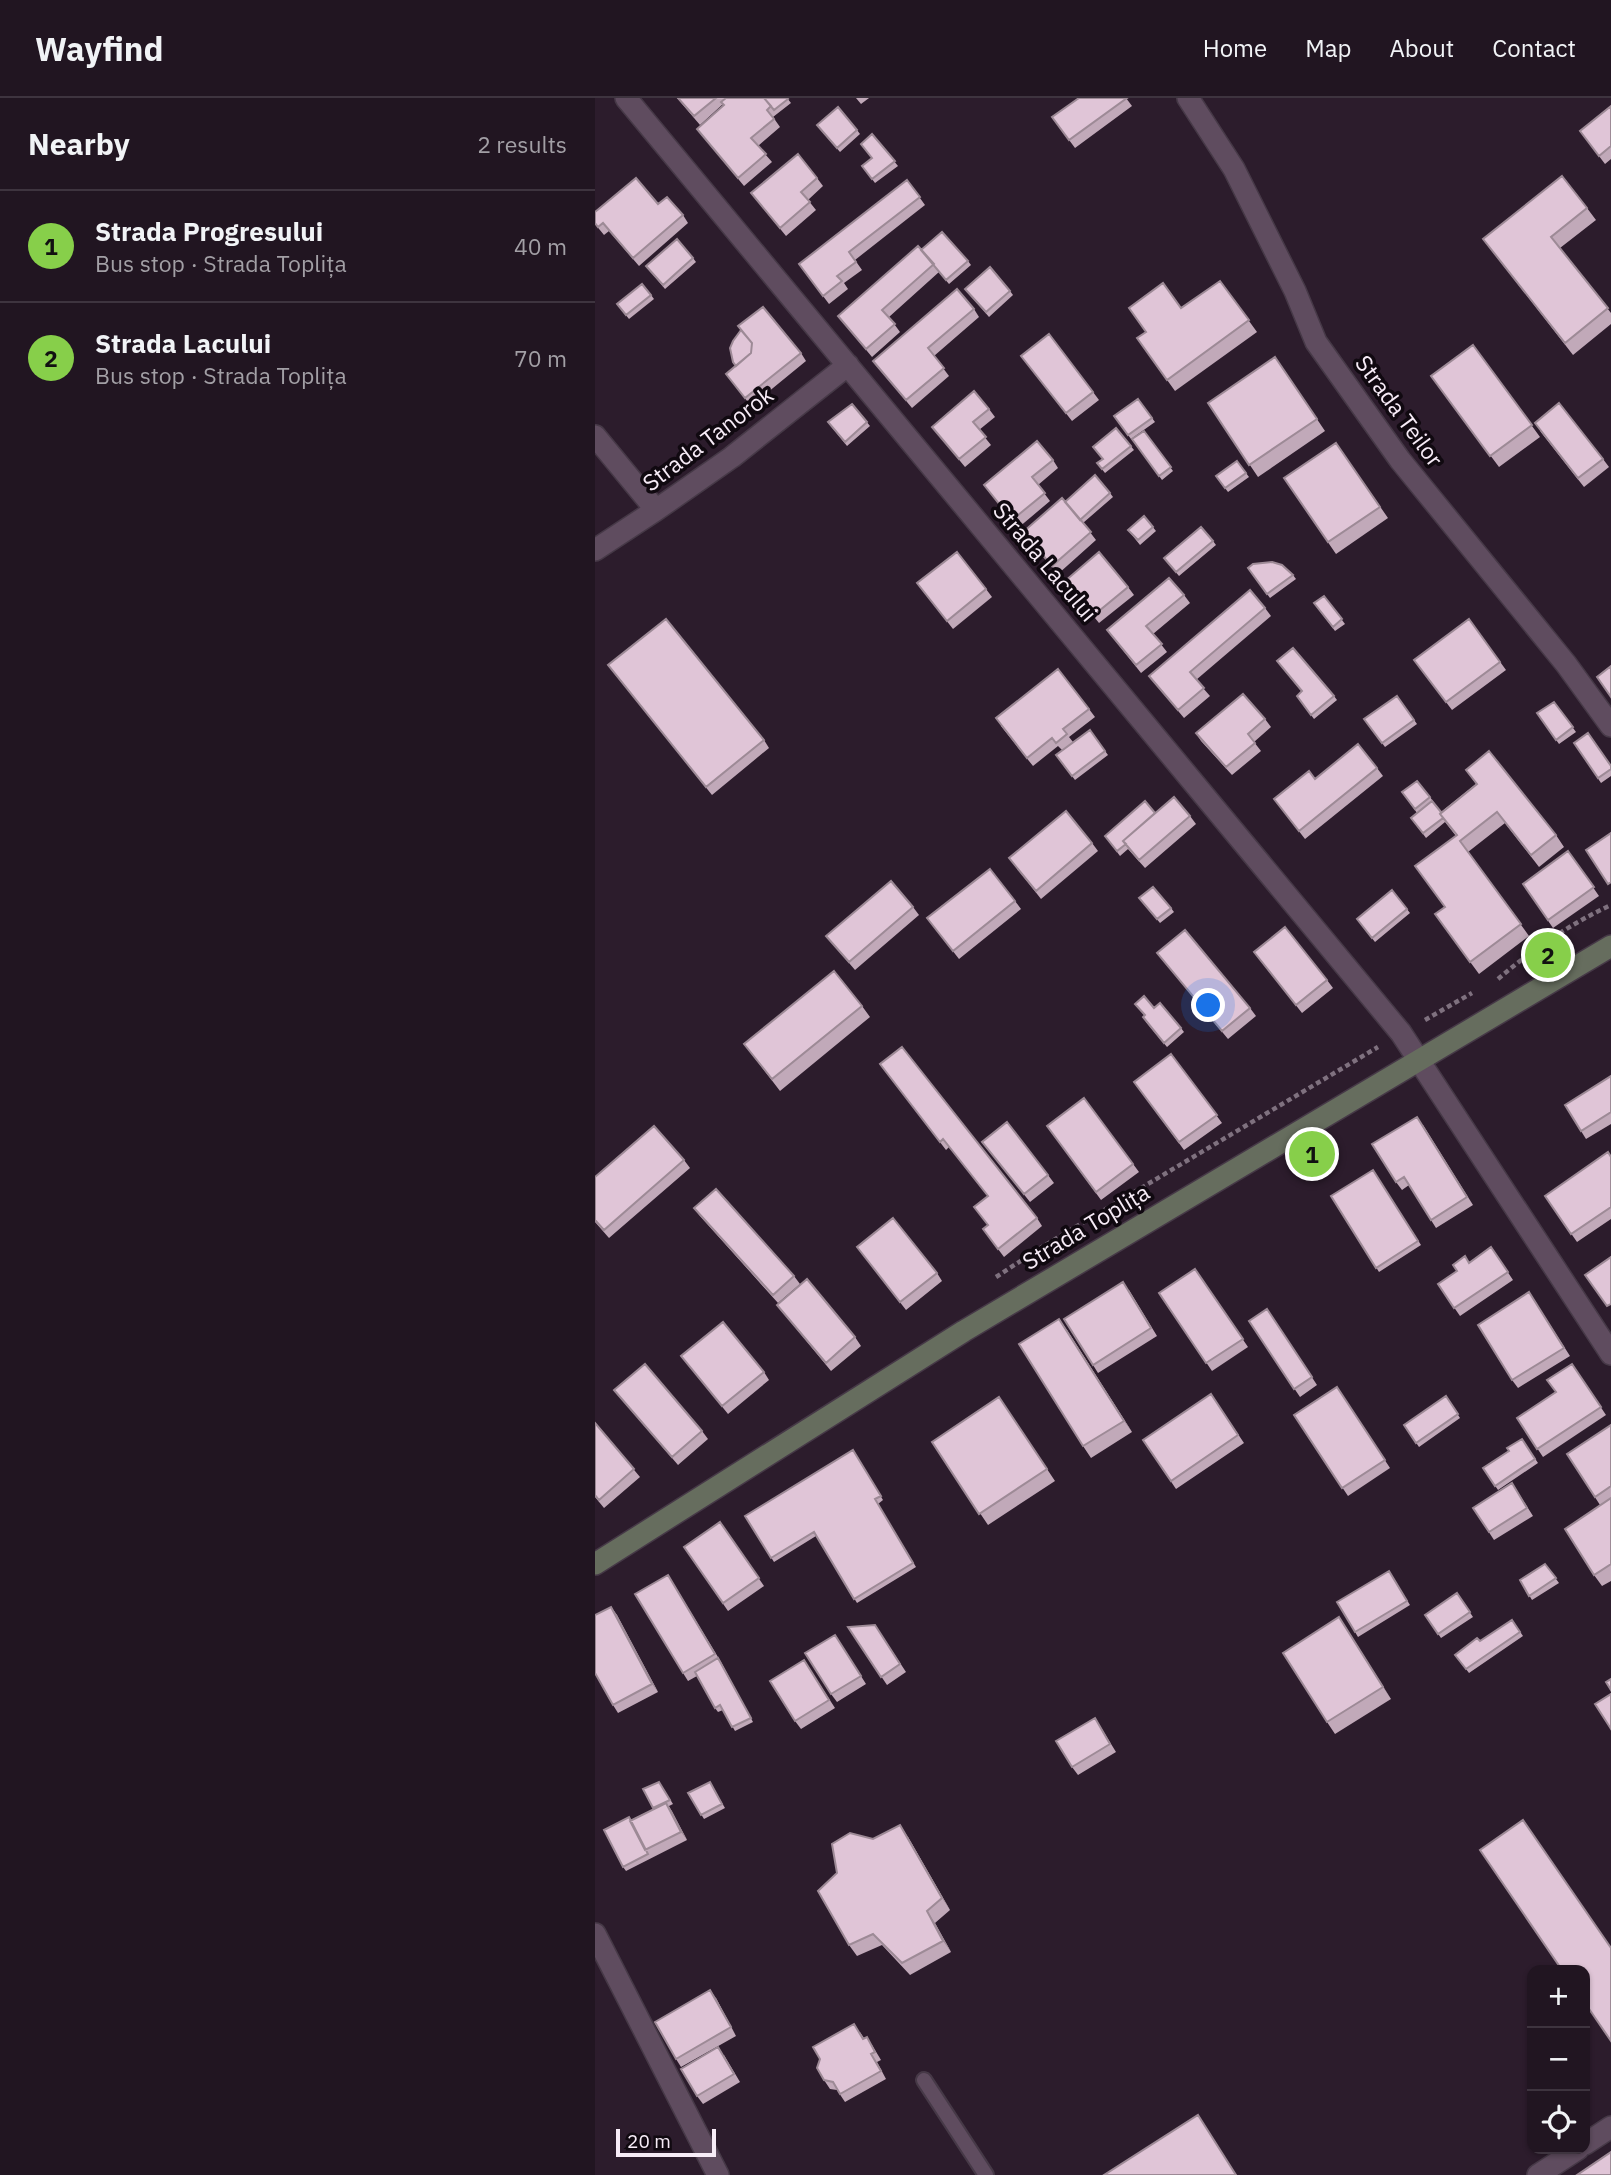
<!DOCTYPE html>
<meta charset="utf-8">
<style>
:root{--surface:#211521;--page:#2d222e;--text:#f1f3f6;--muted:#a29fa5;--line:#3e343f;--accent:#87cf4a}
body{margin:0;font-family:"IBM Plex Sans",sans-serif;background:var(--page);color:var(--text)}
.controls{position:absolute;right:21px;bottom:21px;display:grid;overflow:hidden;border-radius:14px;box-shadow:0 2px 5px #0004}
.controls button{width:63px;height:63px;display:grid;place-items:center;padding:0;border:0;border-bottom:2px solid var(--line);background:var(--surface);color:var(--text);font:35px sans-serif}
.scale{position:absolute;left:21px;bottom:18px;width:100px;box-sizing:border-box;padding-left:7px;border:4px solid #f7ecf7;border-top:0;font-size:19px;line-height:24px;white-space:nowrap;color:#f7ecf7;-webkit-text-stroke:5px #100910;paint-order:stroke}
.you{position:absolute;left:614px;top:908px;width:24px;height:24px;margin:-18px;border:5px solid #fff;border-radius:50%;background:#1a73e8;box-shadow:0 0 0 10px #1a73e833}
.badge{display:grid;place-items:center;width:46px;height:46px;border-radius:50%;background:var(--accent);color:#111;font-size:23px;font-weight:700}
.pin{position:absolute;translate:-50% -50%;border:4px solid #fff;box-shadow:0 2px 7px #0006}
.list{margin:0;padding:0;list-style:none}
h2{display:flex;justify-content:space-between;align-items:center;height:91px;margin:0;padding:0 28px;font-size:30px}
h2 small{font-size:23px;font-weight:400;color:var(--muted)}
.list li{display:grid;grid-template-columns:46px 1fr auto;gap:21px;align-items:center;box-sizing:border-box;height:112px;padding:0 28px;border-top:2px solid var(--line)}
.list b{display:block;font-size:26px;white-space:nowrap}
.list p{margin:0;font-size:23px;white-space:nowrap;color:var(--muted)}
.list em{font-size:23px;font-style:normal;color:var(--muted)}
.icon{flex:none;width:38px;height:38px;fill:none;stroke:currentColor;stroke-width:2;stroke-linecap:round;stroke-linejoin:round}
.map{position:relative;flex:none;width:1016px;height:2077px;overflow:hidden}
header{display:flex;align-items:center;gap:42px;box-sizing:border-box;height:98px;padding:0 35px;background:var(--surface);border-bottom:2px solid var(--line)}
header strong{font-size:33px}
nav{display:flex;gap:38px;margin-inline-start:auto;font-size:24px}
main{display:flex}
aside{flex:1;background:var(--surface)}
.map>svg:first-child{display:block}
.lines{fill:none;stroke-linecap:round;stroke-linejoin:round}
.lane-casing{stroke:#463947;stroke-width:18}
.street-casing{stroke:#463947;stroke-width:24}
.secondary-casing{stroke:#463947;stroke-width:24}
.path{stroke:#7f717f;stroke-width:4.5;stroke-dasharray:5 3.5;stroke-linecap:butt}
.lane{stroke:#5f4c5f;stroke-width:14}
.street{stroke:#5f4c5f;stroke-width:21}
.secondary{stroke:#666d5e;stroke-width:21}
.wall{fill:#c1a9b9}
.shaded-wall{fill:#9d8a96}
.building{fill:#e0c5d7;stroke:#9d8a96;stroke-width:2}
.labels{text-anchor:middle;stroke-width:7;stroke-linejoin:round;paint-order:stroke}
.street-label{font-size:23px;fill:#f7ecf7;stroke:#100910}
</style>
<header>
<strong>Wayfind</strong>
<nav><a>Home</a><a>Map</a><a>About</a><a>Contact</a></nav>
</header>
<main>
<aside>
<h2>Nearby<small>2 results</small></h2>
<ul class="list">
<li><span class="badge">1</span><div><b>Strada Progresului</b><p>Bus stop · Strada Toplița</p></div><em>40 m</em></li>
<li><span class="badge">2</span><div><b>Strada Lacului</b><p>Bus stop · Strada Toplița</p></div><em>70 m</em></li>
</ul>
</aside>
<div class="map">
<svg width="1016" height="2077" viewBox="0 0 1016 2077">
<rect width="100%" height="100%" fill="#2c1c2c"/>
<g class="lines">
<defs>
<path id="lane" d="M329,1982L391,2077"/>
<path id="street" d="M31,0L806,935L1016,1256
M593,0L639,71L700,193L721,244L805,362L971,566L1016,628
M0,338L61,412
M0,452L61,412L137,359L253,267
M0,1836L123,2077
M990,2046L1016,2029
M943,2077L983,2051"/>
<path id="secondary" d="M0,1466L369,1233L1016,848"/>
</defs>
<use href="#lane" class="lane-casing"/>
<use href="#street" class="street-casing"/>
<use href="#secondary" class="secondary-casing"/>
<path class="path" d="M903,881C938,851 975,826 1016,807
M830,922L877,895
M401,1179L447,1149L783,949"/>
<use href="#lane" class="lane"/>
<use href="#street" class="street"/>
<use href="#secondary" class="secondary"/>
</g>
<path class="wall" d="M82,0H192L196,5L178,19L185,29L163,48L177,64L149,88L102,31L129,7L128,6L105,27Z
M261,0H274L266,6Z
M531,0L537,8L480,50L457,19Z
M1016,8V61L1010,66L985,33Z
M225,31L262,32L265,36L245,54Z
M277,36L303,68L280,85L267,68L277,61Z
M222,80L228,88L213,102L221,112L191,138L156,95Z
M312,82L330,107L260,162L267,172L249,185L253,191L234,206L204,166Z
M63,106L88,117L93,125L44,168L14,133L9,137L0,126V114Z
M992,110L1001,122L965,150L1016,215V226L978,257L888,141Z
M326,152L373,163L376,167L354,186L343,173L344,174L294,219L305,234L277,259L243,218Z
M98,160L101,164L70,191L51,168Z
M625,183L662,234L580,293L542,240Z
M370,191L415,193L418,197L394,219Z
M56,197L59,201L34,221L22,206Z
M379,211L384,219L339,258L354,278L317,310L278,263Z
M878,247L945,339L904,369L836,278Z
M206,255L211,263L156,308L131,276Z
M426,258L498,294L504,302L477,323Z
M680,259L730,333L663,379L613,305Z
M543,301L560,324L536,341L519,318Z
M257,306L275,328L252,348L236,328Z
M394,311L400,319L384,332L396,347L370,369L337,329Z
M521,330L539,352L510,375L502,365L507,361Z
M549,333L578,373L567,382L537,341Z
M945,333L1008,361L1014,369L989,389Z
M741,345L793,420L741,456L689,380Z
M458,362L463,370L443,387L455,403L423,430L389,387Z
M642,363L654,379L633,394L621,378Z
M515,395L518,399L488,425L501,442L463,476L428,434L470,404Z
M549,418L561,433L545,447L533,432Z
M618,443L621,447L584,478L569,460Z
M653,470L698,477L701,481L675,500Z
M470,483L533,489L539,497L504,525Z
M322,485L391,491L397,499L358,531Z
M589,497L595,505L558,536L572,554L546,575L512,532Z
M729,498L750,526L740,533L719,505Z
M670,510L676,518L601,582L615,598L589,620L554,578Z
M874,521L911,572L857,612L819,562Z
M13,567L169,642L174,650L117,697Z
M702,598H739L742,602L719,621Z
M802,598L822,626L790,649L769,621Z
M959,604L981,634L964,646L942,615Z
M494,611L500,619L474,639L478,644L495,632L513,657L480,682L461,657L467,652L463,648L438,668L406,628Z
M670,621L676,629L659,644L666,653L637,677L606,643L601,635Z
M979,645L1016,668V678L1006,685Z
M782,670L788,678L710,741L679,701L720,681Z
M871,672L961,737L969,749L944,769L910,725L873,754L934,838L884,876L840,816L850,809L861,738L850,724L831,740L819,724L822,715L807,694L835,699L846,714L881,686Z
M560,715L595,718L601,726L550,770L533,751L525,758L510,738Z
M497,745L503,753L446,801L414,760Z
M973,753L1004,798L958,830L928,786Z
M797,792L815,815L780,844L762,821Z
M544,800L576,810L579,814L565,825Z
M420,803L426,811L364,861L332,820Z
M318,809L324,817L260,872L231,838Z
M659,854L732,882L738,890L707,915Z
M562,855L655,910L661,918L633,941Z
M540,906L559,910L586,930L589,934L572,949L551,924L550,918Z
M267,908L275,919L185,993L149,946Z
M576,956L627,1025L589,1052L539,984Z
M291,974L442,1120L447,1128L409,1159L388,1131L393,1127V1098L354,1049L351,1052Z
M1016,978V1026L991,1041L986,1033Z
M489,1000L544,1074L506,1102L452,1028Z
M828,1027L878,1107L841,1130L814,1087L807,1092L801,1084Z
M387,1044L453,1077L459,1085L435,1104Z
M1016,1059V1121L982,1144L950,1098Z
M89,1062L95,1070L14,1140L0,1124V1079Z
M778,1072L826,1147L784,1174L736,1098Z
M99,1110L199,1178L205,1186L183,1205L105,1118Z
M262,1149L342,1175L347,1183L311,1212Z
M896,1149L918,1182L865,1218L843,1186Z
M600,1171L653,1249L617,1273L564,1195Z
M534,1192L562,1238L503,1275L498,1267Z
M934,1194L975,1258L923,1290L917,1282Z
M182,1207L260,1239L266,1248L236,1273Z
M672,1211L722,1287L705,1299L654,1223Z
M472,1232L537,1334L496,1360L488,1348Z
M86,1258L169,1274L174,1282L133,1316Z
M977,1266L1011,1317L948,1359L922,1320L961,1294Z
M742,1289L795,1370L753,1398L699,1317Z
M19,1292L107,1333L113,1341L83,1367Z
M616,1296L649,1345L581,1391L548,1342Z
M851,1298L865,1320L824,1349L809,1327Z
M412,1311L460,1383L393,1427L337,1344Z
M0,1325L45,1379L9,1410L0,1399Z
M1016,1327V1400L1005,1407L972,1356Z
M927,1341L943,1365L903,1392L888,1370L914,1353Z
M258,1352L288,1402L283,1406L321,1469L262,1505L221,1438L179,1464L150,1418Z
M917,1385L938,1418L899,1442L878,1410Z
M1016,1400V1483L1007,1488L999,1477Z
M125,1424L169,1488L133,1513L89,1449Z
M950,1466L964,1485L937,1502L925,1482Z
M794,1473L815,1507L763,1539L742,1504Z
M78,1485L126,1564L158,1624L140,1633L128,1612L123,1614L120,1610L102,1578L93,1583L88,1575Z
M862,1495L878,1519L846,1540L830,1517Z
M16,1509L22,1517L63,1594L23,1615L18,1607Z
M744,1519L796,1601L740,1636L732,1624Z
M917,1522L928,1538L874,1575L860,1557L885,1543Z
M280,1527L311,1574L292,1587L253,1529Z
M240,1537L271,1586L242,1604L236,1596Z
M209,1562L240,1610L206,1631L200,1623Z
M505,1628L521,1654L483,1677L477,1669Z
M64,1684L78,1706L74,1708L92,1742L31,1773L28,1769L36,1722L59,1711Z
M117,1688L130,1710L109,1721L93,1695Z
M313,1739L355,1812L340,1825L356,1854L315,1877L287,1847L262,1858L254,1847L278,1741Z
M121,1900L141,1938L86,1969L81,1961Z
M265,1934L269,1940L277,1947L286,1962L282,1964L291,1981L250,2004L242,1992L235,1991L229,1982Z
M129,1957L145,1984L108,2006L102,1998Z"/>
<path class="shaded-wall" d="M464,1221L472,1232L537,1334L529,1323Z
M16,1509L22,1517L63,1594L57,1586Z
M744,1519L752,1531L796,1601L788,1589Z
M71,1705L77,1713L92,1742L86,1734Z
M305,1727L313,1739L355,1812L347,1800Z
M332,1813L340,1825L356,1854L348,1843Z
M115,1892L121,1900L141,1938L136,1929Z"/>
<path class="building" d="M83,0H121L99,18Z
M131,0H169L176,8L172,12L179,21L156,40L171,56L143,80L102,31L129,7L126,4Z
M169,0H192L193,1L179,12Z
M484,0H532L474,42L457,19Z
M1016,8V48L1004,58L985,33Z
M243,9L262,32L242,50L222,27Z
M277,36L300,63L277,81L267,68L277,60L266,46Z
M203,56L222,80L206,94L215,104L185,130L156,95Z
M967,78L992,110L956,139L1013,210L970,245L888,141Z
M41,80L63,106L72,99L88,117L38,160L8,125L3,129L0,125V114Z
M312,82L325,99L254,154L261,164L242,178L247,183L228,198L204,166Z
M347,134L373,163L351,182L326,152Z
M82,141L98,160L68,187L51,168Z
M323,148L339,166L287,212L300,226L271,251L243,218Z
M395,169L415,193L391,214L370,191Z
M625,183L654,222L572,282L542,240L551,234L534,210L568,185L586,210Z
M47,186L56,197L31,217L22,206Z
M362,191L379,211L333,250L349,270L311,302L278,263Z
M168,209L206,255L150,300L131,276L156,255L157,245L143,228Z
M146,232L157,245L156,255L141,268L138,264L135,250L138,243Z
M454,236L498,294L471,315L426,258Z
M878,247L937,327L895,358L836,278Z
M680,259L722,321L654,367L613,305Z
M379,293L394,311L378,324L391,339L364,361L337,329Z
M543,301L557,320L533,337L519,318Z
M964,305L1008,361L983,380L940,325Z
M257,306L272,324L250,344L233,324Z
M521,330L536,348L507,371L502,365L508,361L498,349Z
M549,333L576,369L564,378L537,341Z
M442,343L458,362L437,379L450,395L417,422L389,387Z
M741,345L785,409L733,444L689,380Z
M642,363L651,375L630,390L621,378Z
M500,377L515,395L485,422L470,404Z
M467,400L496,434L457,468L428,434Z
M549,418L558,429L543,442L533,432Z
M606,429L618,443L581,474L569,460Z
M362,454L391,491L352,523L322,485Z
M504,454L533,489L499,517L470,483Z
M677,464L687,467L698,477L672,496L653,470L658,466Z
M574,480L589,497L551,528L567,546L541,567L512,532Z
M655,492L670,510L595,574L609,590L583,612L554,578Z
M729,498L747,521L738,529L719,505Z
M71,521L169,642L111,689L13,567Z
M874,521L905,564L851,604L819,562Z
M698,550L739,598L716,617L702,598L707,593L682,563Z
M1016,568V599L1002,579Z
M463,571L494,611L468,631L472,636L461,645L457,640L432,660L401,620Z
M648,596L670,621L653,636L660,645L631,669L601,635Z
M802,598L819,622L787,645L769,621Z
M959,604L978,629L961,642L942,615Z
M495,632L510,653L477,678L461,657Z
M993,635L1016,668V671L1003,680L979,645Z
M763,646L782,670L704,733L679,701L714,673L720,681Z
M894,653L961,737L936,757L902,714L865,743L926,826L875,864L840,816L850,809L820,768L862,737L845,716L882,686L871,672Z
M822,683L835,699L820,711L807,694Z
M579,699L595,718L544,762L528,743Z
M550,703L560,715L528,743L531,746L522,753L510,738Z
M837,703L846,714L845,716L848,720L828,735L816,720Z
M471,713L497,745L441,793L414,760Z
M1016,735V784L1013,786L991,752Z
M973,753L999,789L953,822L928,786Z
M395,771L420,803L358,853L332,820Z
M296,783L318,809L254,864L231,838Z
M558,789L576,810L562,821L544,800Z
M797,792L812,811L777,840L762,821Z
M690,829L732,882L701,907L659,854Z
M590,832L655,910L627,933L562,855Z
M239,873L267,908L177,981L149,946Z
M549,898L559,910L565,905L586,930L569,945L548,919L550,917L540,906Z
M307,949L442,1120L403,1151L388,1131L393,1127L379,1109L393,1098L348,1041L345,1044L285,966Z
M576,956L622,1017L584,1044L539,984Z
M1016,978V1014L986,1033L970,1007Z
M489,1000L538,1066L501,1094L452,1028Z
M822,1019L872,1099L836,1122L809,1079L801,1084L777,1046Z
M412,1024L453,1077L429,1096L387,1044Z
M59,1028L89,1062L9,1132L0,1122V1079Z
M1013,1054L1016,1059V1109L976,1136L950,1098Z
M778,1072L823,1143L781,1170L736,1098Z
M121,1091L199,1178L178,1197L99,1110Z
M298,1120L342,1175L305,1204L262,1149Z
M896,1149L913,1174L859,1210L843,1186L862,1173L858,1167L870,1158L874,1165Z
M1016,1159V1206L1012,1208L990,1177Z
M600,1171L648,1241L611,1265L564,1195Z
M212,1181L260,1239L231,1265L182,1207Z
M528,1184L556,1230L498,1267L469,1221Z
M934,1194L969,1250L917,1282L883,1227Z
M672,1211L717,1279L699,1291L654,1223Z
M464,1221L529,1323L488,1348L424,1246Z
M128,1224L169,1274L127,1308L86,1258Z
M50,1266L107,1333L77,1359L19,1292Z
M977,1266L1006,1309L942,1351L922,1320L961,1294L952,1282Z
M742,1289L790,1362L747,1390L699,1317Z
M616,1296L643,1337L576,1383L548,1342Z
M851,1298L863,1316L821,1345L809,1327Z
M404,1299L452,1371L384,1416L337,1344Z
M0,1325L39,1371L4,1402L0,1397Z
M1016,1327V1388L1000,1399L972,1356Z
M927,1341L940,1361L900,1388L888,1370L914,1353L912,1350Z
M258,1352L286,1398L280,1401L318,1465L259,1501L219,1434L176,1460L150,1418Z
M917,1385L932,1410L894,1434L878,1410Z
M1016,1400V1466L999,1477L970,1431Z
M125,1424L164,1480L128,1505L89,1449Z
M950,1466L961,1480L934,1498L925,1482Z
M794,1473L812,1503L760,1534L742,1504Z
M73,1477L120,1556L88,1575L40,1496Z
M862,1495L875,1514L843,1536L830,1517Z
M16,1509L57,1586L18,1607L0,1575V1517Z
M744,1519L788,1589L732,1624L688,1555Z
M917,1522L925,1534L871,1571L860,1557L882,1540L885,1543Z
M280,1527L305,1566L286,1579L253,1529Z
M240,1537L266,1578L236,1596L210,1555Z
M123,1560L156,1620L137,1629L125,1607L120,1610L100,1574Z
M209,1562L234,1602L200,1623L175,1583Z
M1016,1581V1592L1011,1584Z
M1016,1596V1631L1000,1606Z
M500,1620L515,1646L477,1669L461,1643Z
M64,1684L75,1702L58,1710L48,1691Z
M115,1684L127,1706L106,1717L93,1695Z
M71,1705L86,1734L50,1752L35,1723Z
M34,1719L53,1756L28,1769L9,1732Z
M928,1722L1016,1850V1943L990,1905V1872H967L885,1752Z
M305,1727L347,1800L332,1813L348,1843L307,1865L278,1836L254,1847L223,1793L242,1775L237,1746L255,1735L278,1741Z
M115,1892L136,1929L81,1961L60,1924Z
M259,1926L268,1941L272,1939L280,1954L276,1956L286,1973L245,1996L238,1984L229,1982L222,1970L225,1961L218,1949Z
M123,1949L139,1976L102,1998L86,1971Z
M603,2017L641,2077H509Z
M1016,2054V2077H982Z"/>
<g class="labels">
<g class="street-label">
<text transform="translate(804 313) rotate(54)" y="8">Strada Teilor</text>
<text transform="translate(113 341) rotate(-37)" y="8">Strada Tanorok</text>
<text transform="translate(450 464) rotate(50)" y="8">Strada Lacului</text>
<text transform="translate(491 1129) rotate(-31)" y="8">Strada Toplița</text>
</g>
</g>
</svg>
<div class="controls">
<button>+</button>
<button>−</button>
<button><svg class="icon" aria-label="locate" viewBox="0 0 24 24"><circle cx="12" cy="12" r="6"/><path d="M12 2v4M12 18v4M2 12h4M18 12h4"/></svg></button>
</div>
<div class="scale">20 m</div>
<div class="you"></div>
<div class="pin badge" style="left:717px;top:1056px">1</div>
<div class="pin badge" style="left:953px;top:857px">2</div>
</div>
</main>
